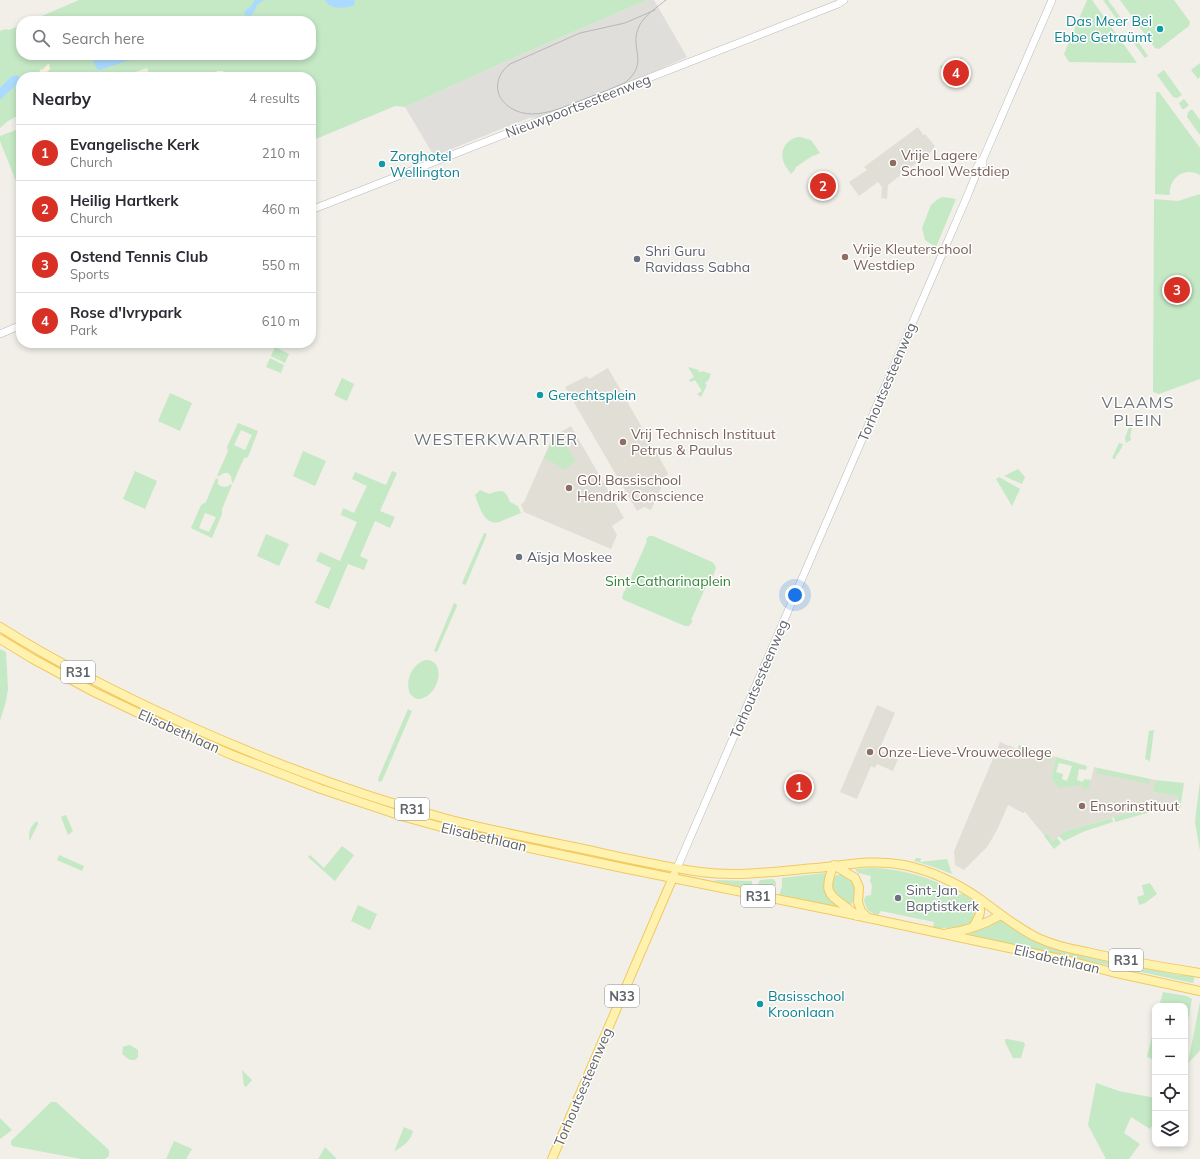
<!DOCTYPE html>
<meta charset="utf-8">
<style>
:root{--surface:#fff;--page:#f7f7f7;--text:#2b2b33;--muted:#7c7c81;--line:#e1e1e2;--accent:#d93025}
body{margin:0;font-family:Mulish,sans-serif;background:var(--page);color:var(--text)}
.controls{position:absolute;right:12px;bottom:12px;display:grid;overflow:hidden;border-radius:8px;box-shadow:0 2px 6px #0003}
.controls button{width:36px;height:36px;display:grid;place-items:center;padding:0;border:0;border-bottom:1px solid var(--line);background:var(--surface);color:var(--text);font:20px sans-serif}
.you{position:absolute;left:795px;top:595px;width:14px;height:14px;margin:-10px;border:3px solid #fff;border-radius:50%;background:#1a73e8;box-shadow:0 0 0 6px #1a73e833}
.badge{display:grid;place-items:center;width:26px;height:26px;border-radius:50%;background:var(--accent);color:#fff;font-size:13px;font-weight:700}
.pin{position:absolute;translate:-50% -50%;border:2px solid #fff;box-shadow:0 1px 4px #0006}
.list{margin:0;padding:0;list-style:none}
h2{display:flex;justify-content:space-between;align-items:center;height:52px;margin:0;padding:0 16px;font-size:17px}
h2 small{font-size:13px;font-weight:400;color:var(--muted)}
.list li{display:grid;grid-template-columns:26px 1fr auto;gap:12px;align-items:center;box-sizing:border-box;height:56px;padding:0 16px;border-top:1px solid var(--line)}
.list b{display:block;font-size:15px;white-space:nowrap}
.list p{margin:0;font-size:13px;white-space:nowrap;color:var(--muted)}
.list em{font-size:13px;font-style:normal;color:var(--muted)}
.icon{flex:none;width:22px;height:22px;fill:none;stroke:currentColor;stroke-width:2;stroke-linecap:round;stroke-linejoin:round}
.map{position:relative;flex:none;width:1200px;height:1159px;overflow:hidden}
.search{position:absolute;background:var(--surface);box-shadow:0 2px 6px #0003;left:16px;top:16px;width:300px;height:44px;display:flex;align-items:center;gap:10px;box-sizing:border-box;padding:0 14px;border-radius:16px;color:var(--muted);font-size:15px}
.panel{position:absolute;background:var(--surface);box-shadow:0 2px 6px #0003;left:16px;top:72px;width:300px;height:276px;border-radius:16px}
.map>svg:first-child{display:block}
.industrial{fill:#e0deda}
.education{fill:#e1ded6}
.green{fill:#c5e8c5;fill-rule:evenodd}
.sand{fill:#fbf3d9}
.water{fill:#aadaff}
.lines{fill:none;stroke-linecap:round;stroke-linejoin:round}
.minor-casing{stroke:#b5b8bc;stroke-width:8}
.major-casing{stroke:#f2c960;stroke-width:10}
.minor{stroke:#fff;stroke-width:7}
.major{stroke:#fff2af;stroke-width:8}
.tram{stroke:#b6b7b8;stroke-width:1}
.culture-dot{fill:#0f9aa8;stroke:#fff;stroke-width:1.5}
.education-dot{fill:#8d6e63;stroke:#fff;stroke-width:1.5}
.worship-dot{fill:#6b7280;stroke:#fff;stroke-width:1.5}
.labels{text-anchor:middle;stroke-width:3;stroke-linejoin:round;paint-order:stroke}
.shield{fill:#fff;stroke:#8f9295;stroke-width:1}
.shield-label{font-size:13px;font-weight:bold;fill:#5f6368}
.culture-label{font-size:14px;fill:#0d838f;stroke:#fff;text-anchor:start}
.street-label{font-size:14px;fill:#5f6368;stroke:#fff}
.education-label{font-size:14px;fill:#785e54;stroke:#fff;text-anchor:start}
.worship-label{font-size:14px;fill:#5b616d;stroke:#fff;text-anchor:start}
.park-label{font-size:14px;fill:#348238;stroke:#fff}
.quarter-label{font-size:16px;letter-spacing:1px;fill:#70757a;stroke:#fff}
</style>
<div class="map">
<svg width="1200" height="1159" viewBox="0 0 1200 1159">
<rect width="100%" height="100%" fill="#f1efe8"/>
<path class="industrial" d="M647,0H654L687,57L627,84L541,117L529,118L434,156L405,107L520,55Z"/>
<path class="education" d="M918,127L923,135L925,134L935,146L931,152L888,185L887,199L881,198L882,187L878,182L859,196L849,182L867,170L864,167Z
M608,368L668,473L651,510L644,507L637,511L565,387L587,376L589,379Z
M571,426L624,518L612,526L617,535L611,549L524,512L521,504L524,502L554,434L559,433Z
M877,705L895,713L879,750L898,759L893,771L877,764L875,768L871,766L857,799L840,792Z
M1000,742L1009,746L1010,745L1012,747L1022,752L1051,760L1052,756L1056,757L1051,778L1083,785L1082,788H1089L1094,767L1155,780L1153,792L1178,796L1176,807L1160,804L1066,831L1053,841L1046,833L1044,835L1025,812L1023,813L1008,805L997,830L987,847L964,870L955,865L954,851Z"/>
<path class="green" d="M79,0H647L520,55L405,107L395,106L311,141V77H150L147,68L121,77H21V114L8,121L0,128V31L6,29L9,30L21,25V55H311V21H30Z
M1087,0H1092L1137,63L1069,62L1064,54Z
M1103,0H1108L1126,25L1123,28Z
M1120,0H1174L1190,22L1189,26L1159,49L1155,48Z
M1137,40L1148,56L1145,58L1133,42Z
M962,57L971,79L951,88L949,86H948L940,66Z
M1200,63V77L1198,79L1191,70Z
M1164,70L1182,95L1177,98L1173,97L1157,75Z
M1156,92H1159L1200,148V175C1185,166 1168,178 1170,195L1155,194Z
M1184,99L1189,105L1184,109H1182L1179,103Z
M1192,109L1200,120V135L1187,117L1188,112Z
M21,128V194L0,141V136Z
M800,137L811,140L820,153L816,155L812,156L796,167L794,171L791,174C788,169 784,165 783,160C780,148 788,138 800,137Z
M1200,194V379L1159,394L1153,392L1154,199L1178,201Z
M943,197L956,199L936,247L925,240L922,228L931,205L938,199Z
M275,347L289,354L285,363L271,356Z
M270,358L284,365L281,373L266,367Z
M688,367L699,370L698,372H701L702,371L711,374L708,381H707L705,384L707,385L701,397L697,394L702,391L695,380L691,382L689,380L694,377Z
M342,378L354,384L347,401L334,395Z
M170,393L192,403L180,431L158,421Z
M238,423L258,431L248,457L244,458L233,483L232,482L231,476L228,473H224L219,476H217L228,451L227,447ZM241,430L252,435L245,450L234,445Z
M1129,427L1132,428L1130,436L1131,440L1126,443L1125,438Z
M559,433L575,461L565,470L558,466L556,464L546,459L544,460L554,434Z
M1119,443L1123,444C1121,451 1117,453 1115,459L1112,458Z
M303,451L326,461L315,486L293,476Z
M1018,469L1025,477L1022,484L1004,476Z
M135,471L157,481L145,509L123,499Z
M392,471L397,473L380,511L395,517L390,528L375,521L360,556L368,560L364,570L348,564L329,609L315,603L331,568L316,561L320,552L340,561L357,522L341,515L343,508L354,513L367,486L352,479L355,472L386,485Z
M999,477L1020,489L1012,506L996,479Z
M216,478L218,479V484C222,488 227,488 231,484L232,485L222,509V514L212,538L191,528L201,505L206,502ZM205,513L216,517L209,532L199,528Z
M480,490L489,494C502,489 505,489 510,502L518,506L521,513L499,522C484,526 479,506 475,495Z
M484,533L487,534L466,584L464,585L462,583Z
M266,534L289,544L279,566L257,556Z
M649,536H653L712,562L715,565L716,568L713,576L711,575L691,620L693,621L689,626H685L624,600L622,598L624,591H625L647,541L646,539Z
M454,603L456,604L457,606L437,652L434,651Z
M0,649L6,652L8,689L6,701L0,721Z
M425,660C449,659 438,701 416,699L410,694C405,681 411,665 425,660Z
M408,709L412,711L382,781L379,782L378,779Z
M1154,730L1150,761L1145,759L1149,731Z
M1019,745L1052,756L1051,761L1017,749Z
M1056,757L1087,766L1086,770L1079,769L1077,780L1083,782L1084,779L1091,780L1089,788L1082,789V785L1059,788L1051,778ZM1059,763L1072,766L1067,781L1062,779L1063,774L1056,772Z
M1097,768L1150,779L1149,784L1096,773Z
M1155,780L1184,783L1180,809L1165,812L1163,810L1164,805L1176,807L1178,796L1153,792Z
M1200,781V851L1195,822Z
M1160,804L1162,805L1161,809L1115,822L1114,817Z
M66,815L73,831L68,835L61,817Z
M1112,818L1113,822L1085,831L1064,841L1059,836L1066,831Z
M37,821L38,824L30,840L29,839C29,832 30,826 37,821Z
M1046,833L1053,841L1057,838L1061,843L1054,849L1044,836Z
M342,846L354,855L335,881L308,857L310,855L324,868Z
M59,855L84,866L82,871L57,860Z
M916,858H921L920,862L947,859L952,874L931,866L914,861Z
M873,868C896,869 919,874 941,884L940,887L956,895L963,894C974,901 975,902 978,914C976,917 974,920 972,922C963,929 944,928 933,928L934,922L881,911L878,915C869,913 866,909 864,900L866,896L871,895L872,885L870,881L871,876L858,873L855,869Z
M825,873L826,874C820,892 828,895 841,906V909L779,896L782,886V878Z
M842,874C856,882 856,885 855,900L851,904C842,903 836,895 831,888L832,879L837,875Z
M773,879C778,882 776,887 773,891L766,893L760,890L758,884L760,880Z
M715,880L752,881V889L715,881Z
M1150,883L1157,894L1145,903L1139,905L1137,897L1144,895L1142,885Z
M358,905L377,914L370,930L351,921Z
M999,919L1030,938L1072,953L1179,975H1195L1193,983L967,935L985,927Z
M1163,992L1187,996L1192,999L1185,1036V1006H1159Z
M1200,1002V1050L1196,1055L1188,1063Z
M1155,1025V1060L1147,1057Z
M1005,1039H1007L1023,1042L1025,1044L1021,1058H1013L1005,1042Z
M130,1045L138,1050V1057L135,1060H130L122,1054L123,1047L125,1046Z
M242,1070L252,1080L246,1087L244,1086Z
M1096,1083L1119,1091L1155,1098V1121L1150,1129L1131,1117L1124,1133L1140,1144L1129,1159H1106L1088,1125Z
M51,1102H56L109,1150V1156L105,1159H81L12,1146L11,1143V1141Z
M0,1118L12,1130L0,1139Z
M404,1127L413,1131C410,1143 403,1145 394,1152Z
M174,1141L192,1149L186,1159H166Z
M325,1147L337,1159H318Z"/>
<path class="sand" d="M48,64H49L50,69L42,77L39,74L40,70L43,69Z
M217,71H223L224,74L215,77H203H209L210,73H215Z"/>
<path class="water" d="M255,0H264L257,5L254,12L250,16L245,15L244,13L246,10L251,6Z
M325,0H355L354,5C346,9 329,10 325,0Z
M98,55H138L135,58L100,70L97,69C94,63 91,60 98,55Z
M17,75L21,79L18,83L0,100V88L12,76Z"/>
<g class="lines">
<defs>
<path id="minor" d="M983,164V159L1052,0
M311,210L838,4L844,0
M0,334L21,325
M677,868L966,199L975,177C974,170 979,163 983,159"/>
<path id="major" d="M0,627C60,665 123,696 187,725C272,763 360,796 451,820C490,830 530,838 569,846C613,855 657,866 701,872C739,877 778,871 816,868C847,865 873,859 904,865C932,871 957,883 980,899C999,913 1017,928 1038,938C1053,945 1070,949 1087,952C1124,961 1162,967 1200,973
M0,639L33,659L94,692L155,721L232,755L321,789L405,817L474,836L623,868L831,910L1070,961L1112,972L1200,991
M834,865L855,878L859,887L858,902L861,911L868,918
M834,865C819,899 835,895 857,916
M973,927C981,915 982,911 977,897
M948,933C967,931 985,924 1001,915
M552,1159L674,875"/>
</defs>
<use href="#minor" class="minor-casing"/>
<use href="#major" class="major-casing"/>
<use href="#minor" class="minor"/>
<use href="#major" class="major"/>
<path class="tram" d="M655,10L625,23L580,33L510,64C501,71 496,80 498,91C499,97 503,102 508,106C531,124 563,107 587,98C600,93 614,88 626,82C649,62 630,49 638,29C642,17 656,8 666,0"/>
</g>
<g class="culture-dot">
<circle cx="1160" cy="29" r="4"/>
<circle cx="382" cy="164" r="4"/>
<circle cx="540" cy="395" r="4"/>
<circle cx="760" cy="1004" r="4"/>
</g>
<g class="education-dot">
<circle cx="893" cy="163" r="4"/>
<circle cx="845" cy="257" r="4"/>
<circle cx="623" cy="442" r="4"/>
<circle cx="569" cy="488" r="4"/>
<circle cx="870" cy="752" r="4"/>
<circle cx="1082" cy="806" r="4"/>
</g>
<g class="worship-dot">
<circle cx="637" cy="259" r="4"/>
<circle cx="519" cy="557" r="4"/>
<circle cx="898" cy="898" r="4"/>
</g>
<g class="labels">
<g class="shield">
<rect x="61" y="661" width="34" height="22" rx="3"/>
<rect x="395" y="798" width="34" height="22" rx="3"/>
<rect x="741" y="885" width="34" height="22" rx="3"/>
<rect x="1109" y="949" width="34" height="22" rx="3"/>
<rect x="605" y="985" width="34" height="22" rx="3"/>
</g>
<g class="shield-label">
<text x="78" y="677">R31</text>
<text x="412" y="814">R31</text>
<text x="758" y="901">R31</text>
<text x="1126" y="965">R31</text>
<text x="622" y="1001">N33</text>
</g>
<g class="culture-label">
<text x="1152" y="26" text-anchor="end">Das Meer Bei<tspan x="1152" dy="16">Ebbe Getraümt</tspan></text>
<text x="390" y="161">Zorghotel<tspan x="390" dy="16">Wellington</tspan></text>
<text x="548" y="400">Gerechtsplein</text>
<text x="768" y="1001">Basisschool<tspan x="768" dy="16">Kroonlaan</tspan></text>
</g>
<g class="street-label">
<text transform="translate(578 106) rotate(-21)" y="5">Nieuwpoortsesteenweg</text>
<text transform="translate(887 382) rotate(-67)" y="5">Torhoutsesteenweg</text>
<text transform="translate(759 679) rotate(-67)" y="5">Torhoutsesteenweg</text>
<text transform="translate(179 731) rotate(24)" y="5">Elisabethlaan</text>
<text transform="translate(484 837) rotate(13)" y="5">Elisabethlaan</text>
<text transform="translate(1057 959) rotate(13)" y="5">Elisabethlaan</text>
<text transform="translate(583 1087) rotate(-67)" y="5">Torhoutsesteenweg</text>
</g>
<g class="education-label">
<text x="901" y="160">Vrije Lagere<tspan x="901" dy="16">School Westdiep</tspan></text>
<text x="853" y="254">Vrije Kleuterschool<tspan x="853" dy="16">Westdiep</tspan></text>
<text x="631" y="439">Vrij Technisch Instituut<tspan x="631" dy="16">Petrus &amp; Paulus</tspan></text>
<text x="577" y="485">GO! Bassischool<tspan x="577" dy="16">Hendrik Conscience</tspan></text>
<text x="878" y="757">Onze-Lieve-Vrouwecollege</text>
<text x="1090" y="811">Ensorinstituut</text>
</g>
<g class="worship-label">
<text x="645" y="256">Shri Guru<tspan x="645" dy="16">Ravidass Sabha</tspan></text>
<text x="527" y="562">Aïsja Moskee</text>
<text x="906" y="895">Sint-Jan<tspan x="906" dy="16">Baptistkerk</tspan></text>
</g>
<g class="park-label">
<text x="668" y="586">Sint-Catharinaplein</text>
</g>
<g class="quarter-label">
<text x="1138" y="408">VLAAMS<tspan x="1138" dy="18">PLEIN</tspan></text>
<text x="496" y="445">WESTERKWARTIER</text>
</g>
</g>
</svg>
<div class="controls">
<button>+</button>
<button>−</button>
<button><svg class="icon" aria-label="locate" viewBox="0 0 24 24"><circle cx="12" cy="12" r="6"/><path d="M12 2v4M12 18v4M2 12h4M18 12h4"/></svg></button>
<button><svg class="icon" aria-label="layers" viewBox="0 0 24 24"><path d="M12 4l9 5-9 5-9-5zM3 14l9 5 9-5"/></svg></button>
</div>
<div class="you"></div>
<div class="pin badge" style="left:799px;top:787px">1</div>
<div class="pin badge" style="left:823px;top:186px">2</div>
<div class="pin badge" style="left:1177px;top:290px">3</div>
<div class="pin badge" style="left:956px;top:73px">4</div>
<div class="search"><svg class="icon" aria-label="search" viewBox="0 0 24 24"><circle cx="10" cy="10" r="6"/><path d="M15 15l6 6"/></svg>Search here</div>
<section class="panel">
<h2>Nearby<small>4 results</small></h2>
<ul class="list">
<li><span class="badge">1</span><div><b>Evangelische Kerk</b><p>Church</p></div><em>210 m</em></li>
<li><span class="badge">2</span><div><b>Heilig Hartkerk</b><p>Church</p></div><em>460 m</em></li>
<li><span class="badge">3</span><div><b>Ostend Tennis Club</b><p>Sports</p></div><em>550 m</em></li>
<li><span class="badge">4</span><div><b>Rose d'Ivrypark</b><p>Park</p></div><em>610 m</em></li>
</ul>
</section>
</div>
